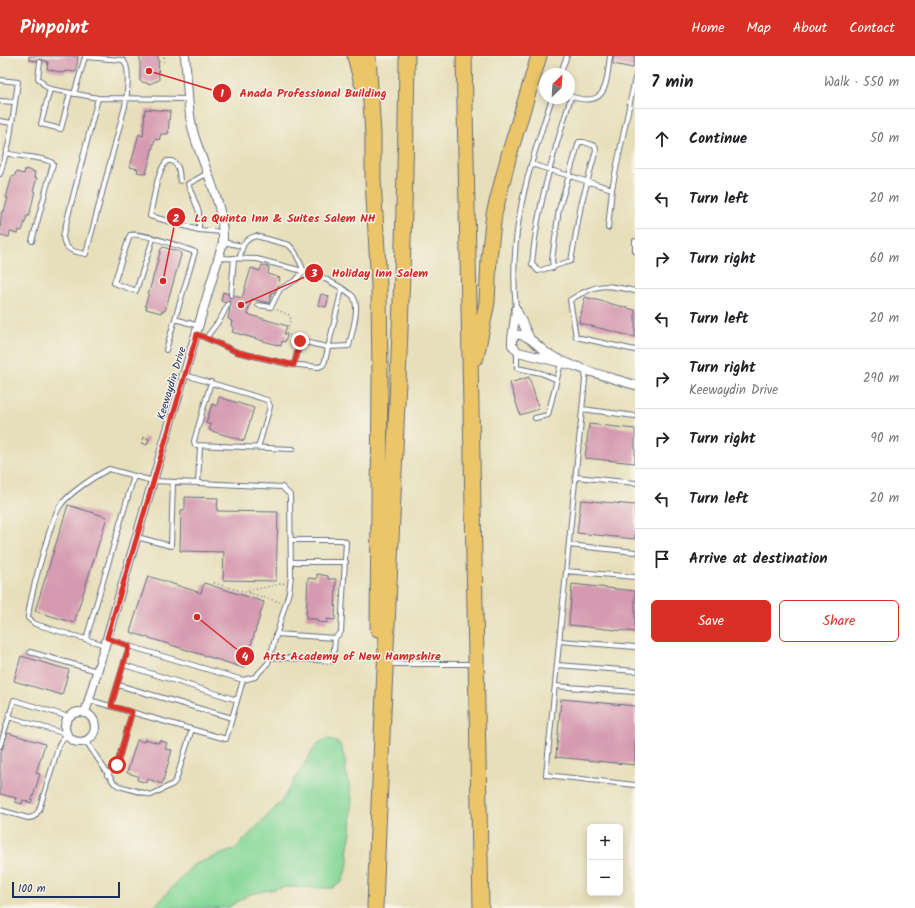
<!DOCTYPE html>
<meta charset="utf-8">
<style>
:root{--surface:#fff;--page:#f6f6f6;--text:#202124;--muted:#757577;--line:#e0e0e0;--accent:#d93025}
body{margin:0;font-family:Kalam,sans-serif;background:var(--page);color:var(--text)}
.controls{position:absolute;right:12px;bottom:12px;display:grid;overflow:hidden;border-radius:6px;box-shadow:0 2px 10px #0003}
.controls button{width:36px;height:36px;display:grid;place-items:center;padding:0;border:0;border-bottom:1px solid var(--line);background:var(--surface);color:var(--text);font:20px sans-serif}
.compass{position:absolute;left:539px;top:12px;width:36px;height:36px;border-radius:50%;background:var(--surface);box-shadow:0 2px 10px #0003;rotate:25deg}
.scale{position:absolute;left:12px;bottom:10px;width:108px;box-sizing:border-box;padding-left:4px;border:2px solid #1b2f5e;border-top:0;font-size:11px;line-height:14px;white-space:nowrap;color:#1b2f5e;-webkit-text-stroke:3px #f7f3e8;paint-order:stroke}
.stop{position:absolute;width:12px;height:12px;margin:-9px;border:3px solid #d93025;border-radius:50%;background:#fff}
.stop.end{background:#d93025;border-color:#fff;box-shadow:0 1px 4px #0008}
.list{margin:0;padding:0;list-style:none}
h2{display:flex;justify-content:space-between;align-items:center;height:52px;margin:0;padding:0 16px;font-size:17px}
h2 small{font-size:13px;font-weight:400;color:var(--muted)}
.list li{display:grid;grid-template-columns:26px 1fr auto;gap:12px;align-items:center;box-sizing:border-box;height:60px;padding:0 16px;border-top:1px solid var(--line)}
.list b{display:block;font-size:15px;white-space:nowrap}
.list p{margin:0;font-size:13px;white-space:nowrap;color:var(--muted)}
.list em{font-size:13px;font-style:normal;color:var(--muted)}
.actions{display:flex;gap:8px;padding:12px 16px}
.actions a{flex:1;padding:9px 0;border:1px solid var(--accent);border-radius:6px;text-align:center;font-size:14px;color:var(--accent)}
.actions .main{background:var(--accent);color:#fff}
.icon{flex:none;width:22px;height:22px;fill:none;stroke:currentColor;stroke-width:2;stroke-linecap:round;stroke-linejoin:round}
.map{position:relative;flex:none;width:635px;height:852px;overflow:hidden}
header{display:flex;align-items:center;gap:24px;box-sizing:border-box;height:56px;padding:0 20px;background:var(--accent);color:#fff}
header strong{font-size:19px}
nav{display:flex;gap:22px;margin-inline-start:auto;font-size:14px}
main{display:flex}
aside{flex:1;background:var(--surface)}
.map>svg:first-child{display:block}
.green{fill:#86d899;stroke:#50847c}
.building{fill:#d59ab0}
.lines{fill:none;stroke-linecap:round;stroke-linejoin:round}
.lane-casing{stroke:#626d7e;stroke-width:6}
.street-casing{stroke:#626d7e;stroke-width:10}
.highway-casing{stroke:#626d7e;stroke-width:17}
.path{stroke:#626d7e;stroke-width:1.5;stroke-dasharray:1 3;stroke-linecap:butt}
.lane{stroke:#fff;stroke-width:4}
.street{stroke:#fff;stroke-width:8}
.highway{stroke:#edc569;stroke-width:15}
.route{stroke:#d93025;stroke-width:5}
.labels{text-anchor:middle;stroke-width:3;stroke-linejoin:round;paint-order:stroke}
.street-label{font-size:11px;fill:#1b2f5e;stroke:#f7f3e8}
.leader{fill:none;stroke:#d62828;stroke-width:1.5}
.callout-dot{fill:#d62828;stroke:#f7f3e8;stroke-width:1.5}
.mark-label{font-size:12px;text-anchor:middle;font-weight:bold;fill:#fff}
.callout-label{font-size:12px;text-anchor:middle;font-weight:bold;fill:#d62828;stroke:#f7f3e8;stroke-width:3;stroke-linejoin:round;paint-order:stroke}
</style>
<header>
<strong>Pinpoint</strong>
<nav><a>Home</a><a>Map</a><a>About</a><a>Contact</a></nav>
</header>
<main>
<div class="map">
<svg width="635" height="852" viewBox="0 0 635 852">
<rect width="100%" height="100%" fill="#f7f3e8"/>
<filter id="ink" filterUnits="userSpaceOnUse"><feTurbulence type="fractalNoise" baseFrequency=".025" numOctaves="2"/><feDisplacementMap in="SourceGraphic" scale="8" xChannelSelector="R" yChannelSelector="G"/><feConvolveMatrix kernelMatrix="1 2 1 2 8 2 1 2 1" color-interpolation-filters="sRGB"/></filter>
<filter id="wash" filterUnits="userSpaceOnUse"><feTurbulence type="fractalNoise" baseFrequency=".012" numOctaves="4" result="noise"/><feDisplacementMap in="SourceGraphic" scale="16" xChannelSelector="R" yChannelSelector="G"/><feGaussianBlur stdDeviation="0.9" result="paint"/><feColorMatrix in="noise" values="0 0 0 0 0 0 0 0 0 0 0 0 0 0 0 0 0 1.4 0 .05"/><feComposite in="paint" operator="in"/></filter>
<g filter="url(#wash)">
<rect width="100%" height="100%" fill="#e7dfba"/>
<path class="green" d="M327,682L340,688L346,707L345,710L352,743L351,776L347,796L349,804L342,826L332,832L285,831L250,838L227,852H153L193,809L235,793L281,746L316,689Z"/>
<g id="blocks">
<path class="building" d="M29,0H78L76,16L65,15L64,17L47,13L48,6L40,3L37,5L29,4Z
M140,0H158L159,24L149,28L140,25Z
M613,0H635L633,12L613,8Z
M145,53L170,55L168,78H161L159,84L155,83L146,118L137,116L138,113L130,111L139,78L143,80Z
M25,113L35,116L34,121L37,122L33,135H35L29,160H27L22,175L19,174L18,178L10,176L9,181L0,179L1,160L2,155H4L8,142H6L12,120L14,121L16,116L24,118Z
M163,191L180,196L181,199L165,255H162L161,257L146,253L147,250H145L161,193Z
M262,209L269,211L268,218L280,222L278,230L274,237L272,236L269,247L252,243L247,258L287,270L284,278L287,279L285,286L282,285L281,290L232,276L234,271L231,270L232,265L228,263L231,246L228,245L225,247L221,245L223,236L228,238L230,242L234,240L242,242L251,212L260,215Z
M321,238L329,240L326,251L318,249Z
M585,241L635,254V281L579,267Z
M529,321L539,353L520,359L510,327Z
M219,341L254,352L244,385L209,374L211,369L206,367L212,348L217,350Z
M589,368L635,373V407L585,402Z
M144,381L149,383L147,389L142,387Z
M185,441L218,442L217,455L278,456L276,525L223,524L224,496L180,495L181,454H185Z
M581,444L635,449V483L577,477Z
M68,449L107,461L74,567L35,555Z
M317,518L328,520V523H336L335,564L327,563V567L317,566V563H306L308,522L317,523Z
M148,520L201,537L204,527L264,546L244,612L130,576Z
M572,528L635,535V576L569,569Z
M21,600L69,614L62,639L14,625Z
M561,643L635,650V709L556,701Z
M8,677L45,688L36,717L40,718L31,747L23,744L22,748L15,746L16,742L0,738V699Z
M145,683L159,687V684L167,687L165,693L172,694L162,728L148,723L147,727L137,724L138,720L127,717L137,684L144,686Z"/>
</g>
</g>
<g filter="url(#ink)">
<use href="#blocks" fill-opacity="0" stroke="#626d7e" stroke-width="1"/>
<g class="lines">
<defs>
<path id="lane" d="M85,0V1L123,4C131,11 127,40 125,50L86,198C74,196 64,194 63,180L98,42
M40,6L38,22L45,30L50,33L98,42L189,43
M560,18L567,0
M0,24L18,26L12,67
M50,33L41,68L61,73L70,37
M74,38L85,1
M570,40C607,53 606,29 610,0
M0,45L14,46
M0,65L12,67L9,87L0,118
M6,97C17,101 50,101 53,108L32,185
M531,108L612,133
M180,125C179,117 180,110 172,105H167C157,114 153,147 150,160L199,174L223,176
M608,172L612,133L635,22
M199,174V156L188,128L208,117
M153,183L136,235L114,227L130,179C143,176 181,191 195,196L175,263L199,270
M635,185V195
M223,186L242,190
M240,201C242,190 244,183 256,180L289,189L295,196L304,215L296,224L280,233L271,251L258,249
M553,212L552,204L559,153L578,89L579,86H584L595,90L596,94L581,149L571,205L538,215L532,208C537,150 554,96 571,41
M635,235C605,228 597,227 570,244L576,281L635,294
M231,239L234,202
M516,253C508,175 528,115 552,42
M197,278L237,296L288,308L319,311L323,309L325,305L342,232L318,219L257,203L219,202
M206,282L221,262L228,248
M166,294L175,263
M517,296V312L541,317L555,323
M294,309L300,285L327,291L349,290C351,279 360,253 354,242C352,238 346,235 342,232
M586,314L546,719L635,729
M185,319L267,344L270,350L269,354L258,392
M211,326L194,385L195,389L293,393
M582,353L635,360
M535,362L548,359L561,307
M576,421L635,427
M198,427L282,431L290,439L291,520L289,536L268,607L255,621L243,624
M137,481L171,490L173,427
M569,489L635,496
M291,506H346
M566,515L635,521
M276,578L335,582L341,576L346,486L342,484H291
M107,582L129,590
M86,583L134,420
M560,585L635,591
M105,589L35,568L28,562C29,544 51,463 60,450C69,437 95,420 109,413L153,425L198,427L200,390
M30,596L97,615
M270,601L333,605L335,582
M388,608H473
M124,609L237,644
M557,609L635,615
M118,629L232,662
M555,630L635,636
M89,644L226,683L243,624L129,590L111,650
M86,685L114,727L119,730L151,739L173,728L176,724L192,673
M0,690L9,661
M107,719L117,709L132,656
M0,754L28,762C34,762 36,759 39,754L59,689L66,678L9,661L14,644L69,661"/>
<path id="street" d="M516,253L530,283
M512,283L516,254
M579,311L518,296L512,289V283L516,279C528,277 538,291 547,297C574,313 606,320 635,329
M65 671a15 15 0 1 1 30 0a15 15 0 1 1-30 0Z
M85,657L223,186C224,148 206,117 195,82C187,57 188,27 185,0"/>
<path id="highway" d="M355,0L362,27
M368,0L373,78V123L379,230L380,323L378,573
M464,0L481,852
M476,301L487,246L489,202L494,158L509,99L539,0
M375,852C385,568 404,284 407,0"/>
</defs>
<use href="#lane" class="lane-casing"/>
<use href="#street" class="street-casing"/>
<use href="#highway" class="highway-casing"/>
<path class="path" d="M159,5H164V0
M277,254L289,259L291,263L286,278L296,282
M214,527L280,546
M248,535L285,527"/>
<use href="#lane" class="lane"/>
<use href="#street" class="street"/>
<use href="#highway" class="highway"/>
</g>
</g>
<g class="lines" filter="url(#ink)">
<path class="route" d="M117,709L132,656L111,650L129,590L107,582L197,278L237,296L294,309L300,285"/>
</g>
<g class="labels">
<g class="street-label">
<text transform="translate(171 327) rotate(-73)" y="4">Keewaydin Drive</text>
</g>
</g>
<path class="leader" d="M149 15L222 37M163 225L176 161M241 249L314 217M197 561L245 600"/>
<g class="callout-dot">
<circle cx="149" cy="15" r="4"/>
<circle cx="163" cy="225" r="4"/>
<circle cx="241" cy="249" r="4"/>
<circle cx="197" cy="561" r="4"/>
<circle cx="222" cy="37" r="10"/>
<circle cx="176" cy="161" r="10"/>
<circle cx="314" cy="217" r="10"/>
<circle cx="245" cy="600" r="10"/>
</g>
<g class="mark-label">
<text x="222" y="41">1</text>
<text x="176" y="166">2</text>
<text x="314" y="221">3</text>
<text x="245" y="604">4</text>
</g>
<g class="callout-label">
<text x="313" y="41">Anada Professional Building</text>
<text x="285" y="166">La Quinta Inn &amp; Suites Salem NH</text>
<text x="380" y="221">Holiday Inn Salem</text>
<text x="352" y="604">Arts Academy of New Hampshire</text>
</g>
</svg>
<div class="controls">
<button>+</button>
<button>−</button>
</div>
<svg class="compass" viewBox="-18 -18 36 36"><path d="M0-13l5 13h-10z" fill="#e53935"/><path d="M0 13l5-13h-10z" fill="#757577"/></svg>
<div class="scale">100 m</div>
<div class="stop" style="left:117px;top:709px"></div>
<div class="stop end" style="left:300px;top:285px"></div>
</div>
<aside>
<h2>7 min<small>Walk · 550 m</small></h2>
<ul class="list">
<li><svg class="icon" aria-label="ahead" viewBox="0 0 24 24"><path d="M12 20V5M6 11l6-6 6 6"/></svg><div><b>Continue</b></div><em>50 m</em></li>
<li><svg class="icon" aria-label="left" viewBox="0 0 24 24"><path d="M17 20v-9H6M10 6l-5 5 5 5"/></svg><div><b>Turn left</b></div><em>20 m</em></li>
<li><svg class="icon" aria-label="right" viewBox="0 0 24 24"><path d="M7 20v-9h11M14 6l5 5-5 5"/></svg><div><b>Turn right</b></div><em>60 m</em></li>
<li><svg class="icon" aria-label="left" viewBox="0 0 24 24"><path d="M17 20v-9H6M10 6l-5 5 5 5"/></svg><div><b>Turn left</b></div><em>20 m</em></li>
<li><svg class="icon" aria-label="right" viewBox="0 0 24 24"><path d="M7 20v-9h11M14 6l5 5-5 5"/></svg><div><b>Turn right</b><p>Keewaydin Drive</p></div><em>290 m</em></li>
<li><svg class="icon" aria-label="right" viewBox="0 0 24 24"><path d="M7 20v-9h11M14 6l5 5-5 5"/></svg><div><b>Turn right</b></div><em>90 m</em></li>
<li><svg class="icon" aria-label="left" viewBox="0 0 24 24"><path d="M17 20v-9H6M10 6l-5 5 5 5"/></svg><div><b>Turn left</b></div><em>20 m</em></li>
<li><svg class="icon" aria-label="arrive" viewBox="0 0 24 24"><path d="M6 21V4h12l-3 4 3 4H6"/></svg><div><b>Arrive at destination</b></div></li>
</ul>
<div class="actions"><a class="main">Save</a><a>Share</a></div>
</aside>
</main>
